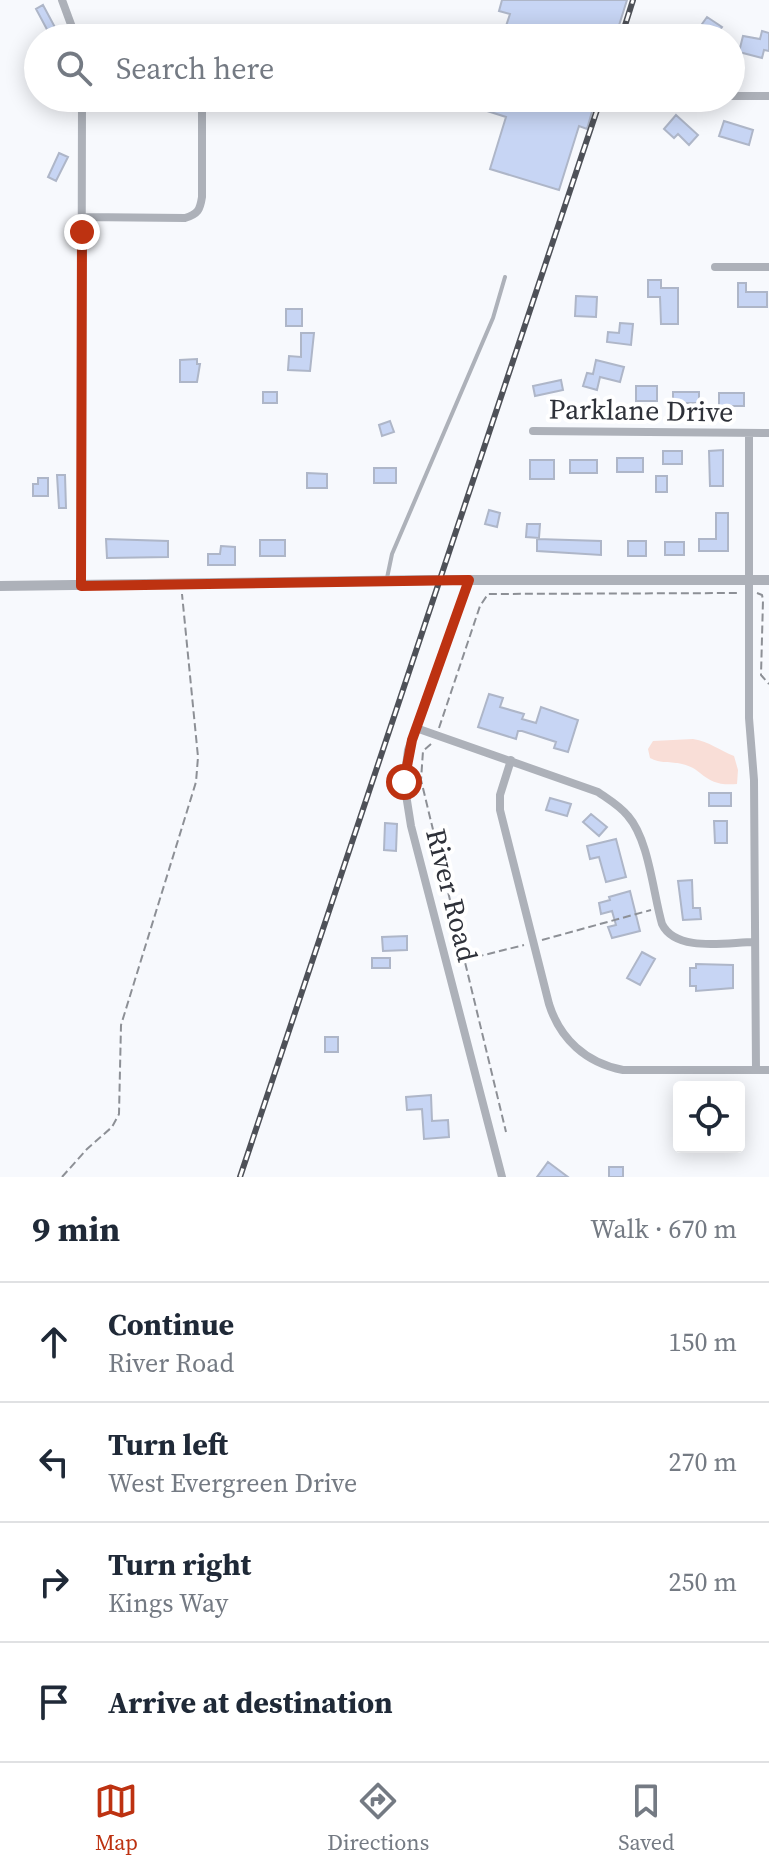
<!DOCTYPE html>
<meta charset="utf-8">
<style>
:root{--surface:#fff;--page:#f2f2f3;--text:#1f2937;--muted:#747a83;--line:#e0e1e3;--accent:#bd3211}
body{margin:0;font-family:"Source Serif 4",serif;background:var(--page);color:var(--text)}
.controls{position:absolute;right:24px;bottom:24px;display:grid;overflow:hidden;border-radius:8px;box-shadow:0 4px 20px #0003}
.controls button{width:72px;height:72px;display:grid;place-items:center;padding:0;border:0;border-bottom:2px solid var(--line);background:var(--surface);color:var(--text);font:40px sans-serif}
.stop{position:absolute;width:24px;height:24px;margin:-18px;border:6px solid #bd3211;border-radius:50%;background:#fff}
.stop.end{background:#bd3211;border-color:#fff;box-shadow:0 2px 8px #0008}
.list{margin:0;padding:0;list-style:none}
h2{display:flex;justify-content:space-between;align-items:center;height:104px;margin:0;padding:0 32px;font-size:34px}
h2 small{font-size:26px;font-weight:400;color:var(--muted)}
.list li{display:grid;grid-template-columns:52px 1fr auto;gap:24px;align-items:center;box-sizing:border-box;height:120px;padding:0 32px;border-top:2px solid var(--line)}
.list b{display:block;font-size:30px;white-space:nowrap}
.list p{margin:0;font-size:26px;white-space:nowrap;color:var(--muted)}
.list em{font-size:26px;font-style:normal;color:var(--muted)}
.icon{flex:none;width:44px;height:44px;fill:none;stroke:currentColor;stroke-width:2;stroke-linecap:round;stroke-linejoin:round}
.map{position:relative;flex:none;width:769px;height:1177px;overflow:hidden}
.search{position:absolute;background:var(--surface);box-shadow:0 4px 20px #0003;left:24px;right:24px;top:24px;height:88px;display:flex;align-items:center;gap:20px;box-sizing:border-box;padding:0 28px;border-radius:44px;color:var(--muted);font-size:30px}
.sheet{height:584px;background:var(--surface)}
nav{display:flex;justify-content:space-around;align-items:center;box-sizing:border-box;height:112px;border-top:2px solid var(--line);background:var(--surface);font-size:22px;color:var(--muted)}
nav a{display:grid;justify-items:center;gap:4px}
nav .on{color:var(--accent)}
.map>svg:first-child{display:block}
.green{fill:#f9ded7}
.building{fill:#c7d5f4;stroke:#aeb6c8;stroke-width:2}
.lines{fill:none;stroke-linecap:round;stroke-linejoin:round}
.path{stroke:#8d9096;stroke-width:2;stroke-dasharray:8 4;stroke-linecap:butt}
.service{stroke:#adb1b9;stroke-width:4}
.minor{stroke:#adb1b9;stroke-width:8}
.tertiary{stroke:#adb1b9;stroke-width:10}
.rail-casing{stroke:#4e5158;stroke-width:6}
.rail{stroke:#fff;stroke-width:3;stroke-dasharray:9;stroke-linecap:butt}
.route{stroke:#bd3211;stroke-width:10}
.labels{text-anchor:middle;stroke-width:8;stroke-linejoin:round;paint-order:stroke}
.street-label{font-size:28px;fill:#2e3139;stroke:#fff}
</style>
<div class="map">
<svg width="769" height="1177" viewBox="0 0 769 1177">
<rect width="100%" height="100%" fill="#f7f9fd"/>
<path class="green" d="M693,739C710,742 719,750 734,756L738,770L737,784C703,787 705,769 682,764C671,761 660,764 650,758L648,749L653,741Z"/>
<path class="building" d="M502,0H627L615,38H502L510,14L499,11Z
M43,5L57,31L50,35L36,9Z
M707,17L722,27L714,38H692Z
M762,31L769,33V51L764,50L762,58L739,52L743,36L760,39Z
M484,98H596L587,129L579,126L559,190L490,169L506,117L481,109Z
M676,115L698,135L689,145L678,134L674,138L664,129Z
M724,121L753,130L749,145L719,136Z
M59,153L68,157L56,181L48,177Z
M648,280H661V288H678V324H661L660,297H648Z
M738,283H746V292H767V307H738Z
M576,296L597,297L596,317L575,316Z
M286,309H302V326H286Z
M620,323L633,324L631,345L607,342L608,332L619,333Z
M301,333H314L310,371L288,370L289,356L301,357Z
M197,359V364H200L197,382H180V360Z
M596,360L624,367L620,382L600,377L597,390L583,386L587,373L593,374Z
M561,380L563,390L535,396L533,386Z
M636,386H657V401H636Z
M263,392H277V403H263Z
M673,392H699V403H673Z
M719,393H744V406H728V413H719Z
M390,421L394,432L382,436L379,425Z
M723,450V486H710L709,451Z
M663,451H682V464H663Z
M617,458H643V472H617Z
M530,460H554V479H530Z
M570,460H597V473H570Z
M374,468H396V483H374Z
M307,473L327,474V488H307Z
M57,475H65L66,508H59Z
M656,476H667V492H656Z
M38,478H48V496H33V484H38Z
M489,510L500,513L497,527L485,524Z
M716,513H728V551H699V539H716Z
M527,524H540L539,538L526,537Z
M106,539L168,541V557L107,558Z
M537,539L601,541V555L537,551Z
M260,540H285V556H260Z
M628,541H646V556H628Z
M665,542H684V555H665Z
M221,546L235,547V565H208V554H220Z
M489,694L503,698L500,707L524,714L522,719L536,723L541,707L578,720L568,752L554,748L556,742L522,731H518L516,739L478,727Z
M709,793H731V806H709Z
M550,798L571,804L567,816L546,810Z
M591,814L607,827L599,836L583,822Z
M714,821H727V843H715Z
M385,823L397,824L396,851L384,850Z
M616,839L626,877L606,882L599,857L590,859L587,846Z
M692,880L693,908H700L701,919L683,920L678,881Z
M630,891L640,931L612,938L608,927L616,925L612,911L601,914L599,903L610,900L609,897Z
M407,936V950L383,951L382,937Z
M642,952L655,959L640,985L627,978Z
M372,958H390V968H372Z
M696,964L733,965V988L696,991V986H690V968H696Z
M325,1037H338V1052H325Z
M431,1095L432,1121L448,1120L449,1137L424,1139L422,1109L407,1110L406,1097Z
M548,1162L568,1177H537Z
M609,1167H623V1177H609Z"/>
<g class="lines">
<path class="path" d="M757,593L762,595L763,600L761,675L769,684
M439,728L480,606L488,594L739,593
M431,744L423,751L421,780L506,1132
M542,940L651,910
M464,960L524,945
M62,1177L87,1149L112,1127L119,1114L121,1025L196,782L198,757L182,594"/>
<path class="service" d="M387,578L392,554L493,318L505,277"/>
<path class="minor" d="M62,0L76,38
M731,96H769
M82,217L185,218C198,214 200,210 202,197V98
M715,267H769
M533,431L769,433
M749,433V718L754,780L756,1070
M469,580L408,750L404,782L411,826L502,1177
M81,586L82,98
M416,728L598,792C608,799 620,806 628,816C649,840 653,893 662,924C676,953 728,942 754,942
M511,760L500,795V810L549,1004C560,1039 586,1063 623,1070H769"/>
<path class="tertiary" d="M0,586L429,580H769"/>
<defs>
<path id="rail" d="M621,38L633,0
M240,1177L601,98"/>
</defs>
<use href="#rail" class="rail-casing"/>
<use href="#rail" class="rail"/>
</g>
<g class="lines">
<path class="route" d="M82,232L81,586L469,580L412,740L404,782"/>
</g>
<g class="labels">
<g class="street-label">
<text transform="translate(641 410) rotate(1)" y="10">Parklane Drive</text>
<text transform="translate(452 895) rotate(76)" y="10">River Road</text>
</g>
</g>
</svg>
<div class="controls">
<button><svg class="icon" aria-label="locate" viewBox="0 0 24 24"><circle cx="12" cy="12" r="6"/><path d="M12 2v4M12 18v4M2 12h4M18 12h4"/></svg></button>
</div>
<div class="stop" style="left:404px;top:782px"></div>
<div class="stop end" style="left:82px;top:232px"></div>
<div class="search"><svg class="icon" aria-label="search" viewBox="0 0 24 24"><circle cx="10" cy="10" r="6"/><path d="M15 15l6 6"/></svg>Search here</div>
</div>
<section class="sheet">
<h2>9 min<small>Walk · 670 m</small></h2>
<ul class="list">
<li><svg class="icon" aria-label="ahead" viewBox="0 0 24 24"><path d="M12 20V5M6 11l6-6 6 6"/></svg><div><b>Continue</b><p>River Road</p></div><em>150 m</em></li>
<li><svg class="icon" aria-label="left" viewBox="0 0 24 24"><path d="M17 20v-9H6M10 6l-5 5 5 5"/></svg><div><b>Turn left</b><p>West Evergreen Drive</p></div><em>270 m</em></li>
<li><svg class="icon" aria-label="right" viewBox="0 0 24 24"><path d="M7 20v-9h11M14 6l5 5-5 5"/></svg><div><b>Turn right</b><p>Kings Way</p></div><em>250 m</em></li>
<li><svg class="icon" aria-label="arrive" viewBox="0 0 24 24"><path d="M6 21V4h12l-3 4 3 4H6"/></svg><div><b>Arrive at destination</b></div></li>
</ul>
</section>
<nav>
<a class="on"><svg class="icon" aria-label="map" viewBox="0 0 24 24"><path d="M3 6l6-2 6 2 6-2v14l-6 2-6-2-6 2zM9 4v14M15 6v14"/></svg>Map</a>
<a><svg class="icon" aria-label="directions" viewBox="0 0 24 24"><path d="M12 3l9 9-9 9-9-9zM9 14v-3h6M13 9l2 2-2 2"/></svg>Directions</a>
<a><svg class="icon" aria-label="saved" viewBox="0 0 24 24"><path d="M7 4h10v16l-5-4-5 4z"/></svg>Saved</a>
</nav>
